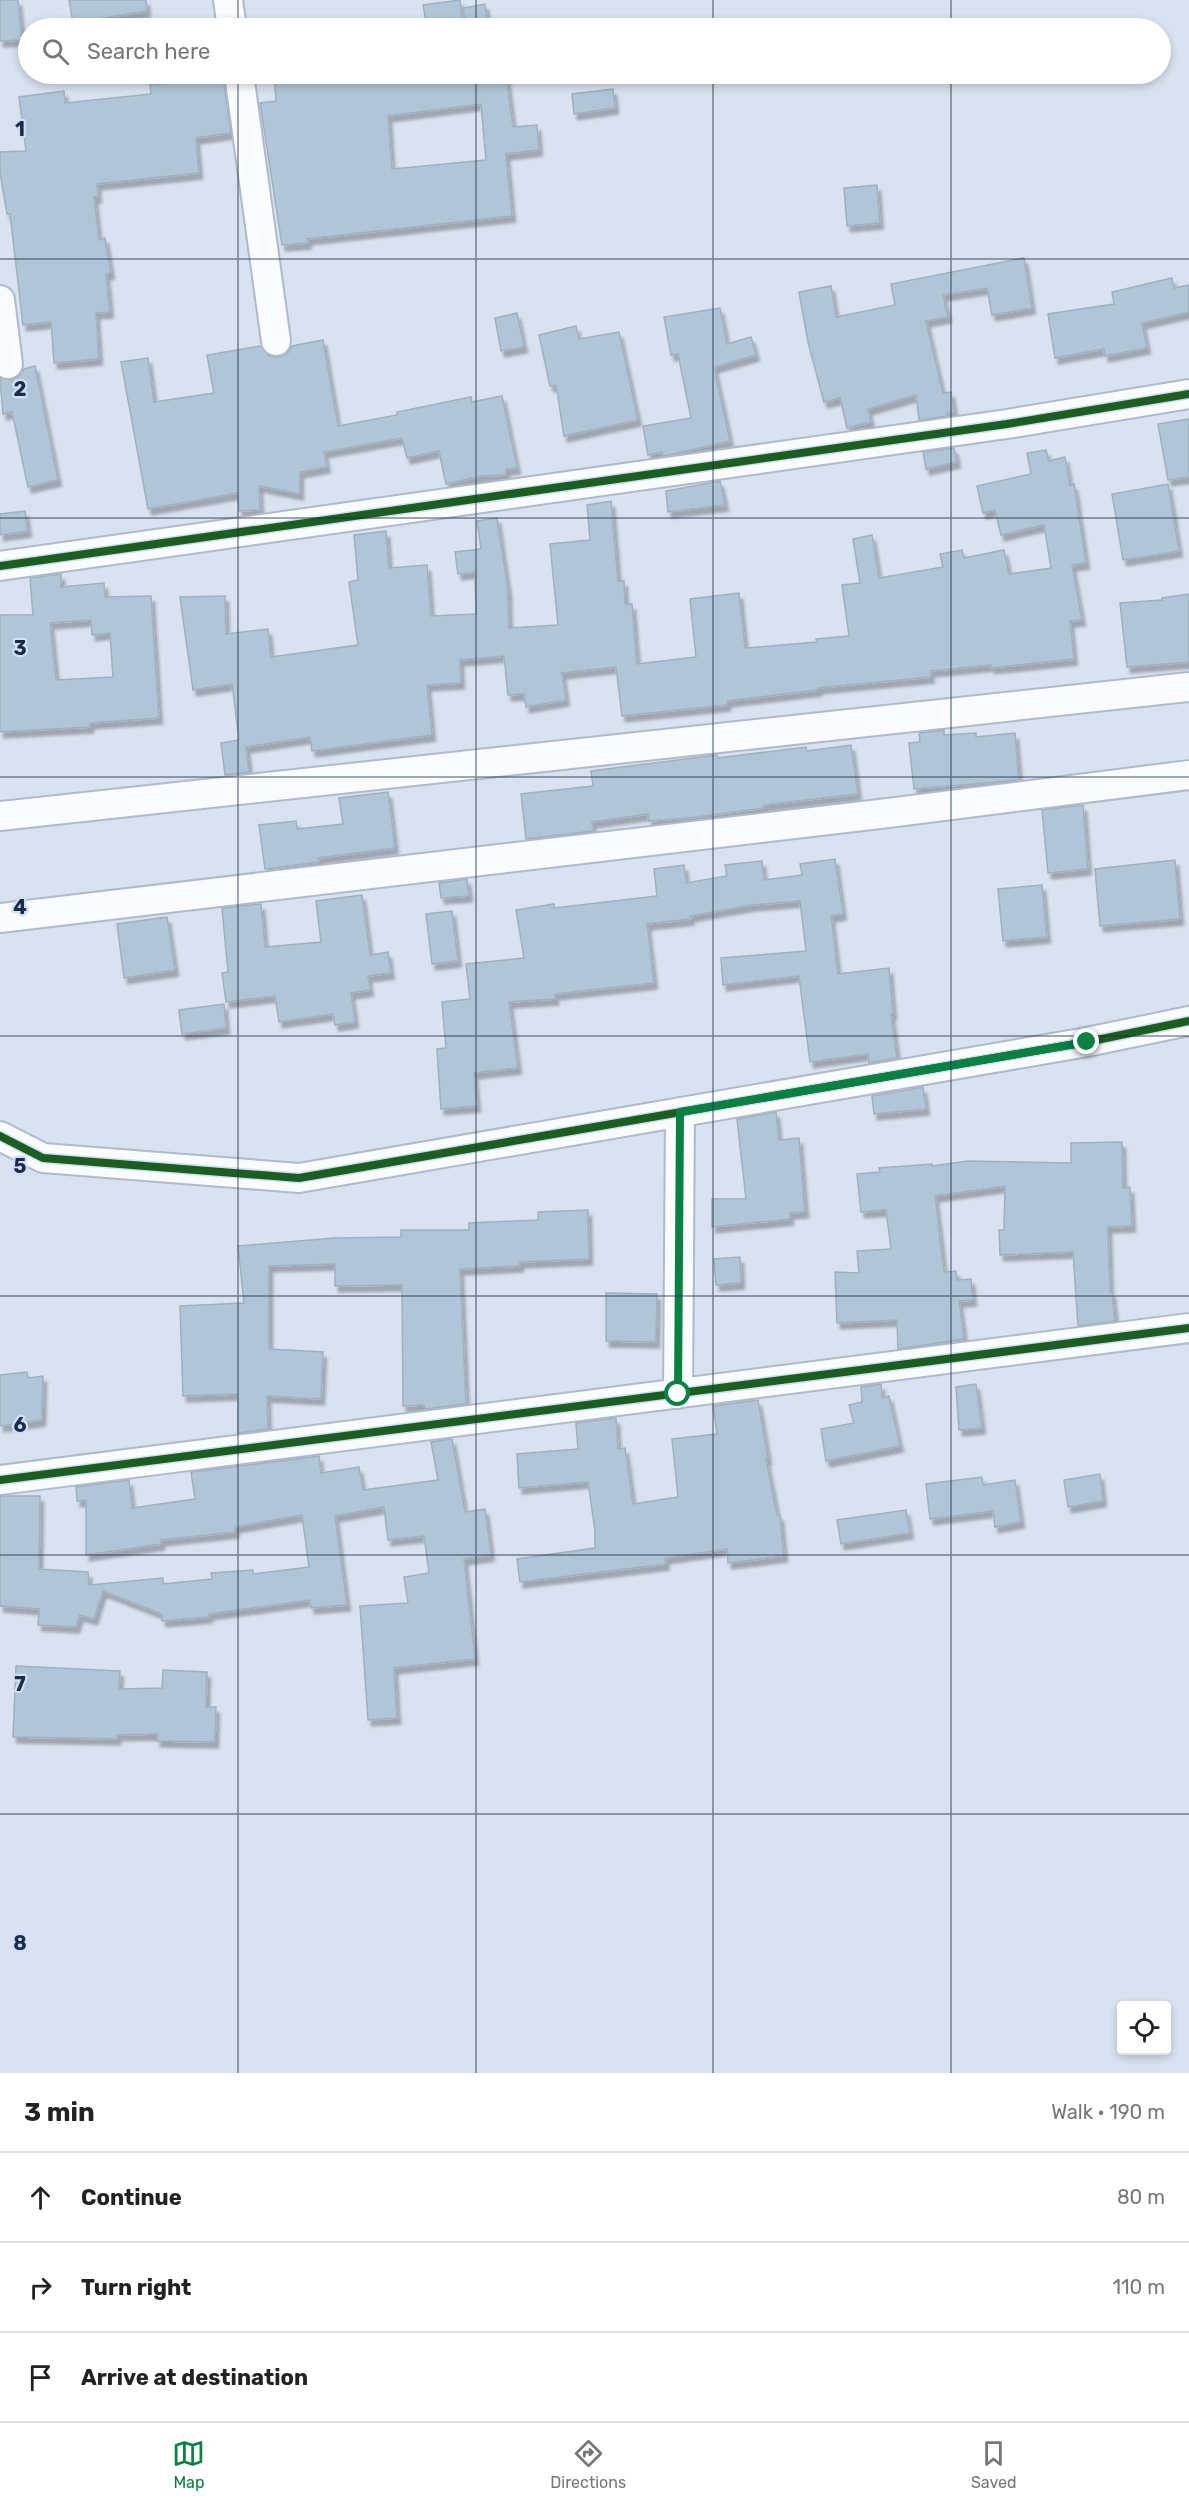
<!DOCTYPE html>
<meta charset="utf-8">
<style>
:root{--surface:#fff;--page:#f2f2f2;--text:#222;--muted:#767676;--line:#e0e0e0;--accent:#0b8043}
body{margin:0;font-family:Rubik,sans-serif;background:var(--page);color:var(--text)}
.controls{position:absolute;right:18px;bottom:18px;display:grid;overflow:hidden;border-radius:6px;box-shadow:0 3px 9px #0003}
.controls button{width:54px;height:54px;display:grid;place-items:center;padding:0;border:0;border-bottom:2px solid var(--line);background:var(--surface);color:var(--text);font:30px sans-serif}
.stop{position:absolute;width:18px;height:18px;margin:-14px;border:4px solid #0b8043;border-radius:50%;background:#fff}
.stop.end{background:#0b8043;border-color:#fff;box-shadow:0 2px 6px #0008}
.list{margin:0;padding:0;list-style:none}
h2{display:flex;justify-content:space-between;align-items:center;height:78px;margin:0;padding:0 24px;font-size:26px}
h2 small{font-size:20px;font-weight:400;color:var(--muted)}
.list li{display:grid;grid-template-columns:39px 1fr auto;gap:18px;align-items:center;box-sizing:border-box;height:90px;padding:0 24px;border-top:2px solid var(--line)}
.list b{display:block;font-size:22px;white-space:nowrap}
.list em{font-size:20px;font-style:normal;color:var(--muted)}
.icon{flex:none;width:33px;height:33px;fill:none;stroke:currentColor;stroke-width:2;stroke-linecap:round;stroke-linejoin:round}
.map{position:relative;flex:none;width:1189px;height:2073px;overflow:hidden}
.search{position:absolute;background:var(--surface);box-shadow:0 3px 9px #0003;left:18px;right:18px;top:18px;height:66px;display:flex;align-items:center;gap:15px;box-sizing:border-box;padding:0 21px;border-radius:33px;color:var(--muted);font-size:22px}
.sheet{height:348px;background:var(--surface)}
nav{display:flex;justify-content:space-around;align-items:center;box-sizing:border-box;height:84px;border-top:2px solid var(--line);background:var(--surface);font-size:16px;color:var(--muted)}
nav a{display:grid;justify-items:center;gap:3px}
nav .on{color:var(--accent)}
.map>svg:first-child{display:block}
.building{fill:#b0c5d7;stroke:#9fb0c0;stroke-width:1.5;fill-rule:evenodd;filter:url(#shadow)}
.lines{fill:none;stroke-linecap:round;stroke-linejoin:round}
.street-casing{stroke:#afbacc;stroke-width:32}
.street{stroke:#f9fbfd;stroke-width:28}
.cycleway-casing{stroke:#d0dff9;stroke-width:11}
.cycleway{stroke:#1b5e20;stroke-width:8}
.route{stroke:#0b8043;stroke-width:8}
.grid{fill:none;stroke:#1d2b44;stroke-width:1.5;stroke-opacity:0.55}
.grid-label{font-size:20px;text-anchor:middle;font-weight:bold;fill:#1d2b44;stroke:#d0dff9;stroke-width:4.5;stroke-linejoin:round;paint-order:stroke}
</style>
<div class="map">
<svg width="1189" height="2073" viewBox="0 0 1189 2073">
<defs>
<filter id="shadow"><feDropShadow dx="3.5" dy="6" stdDeviation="1.5" flood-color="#0004"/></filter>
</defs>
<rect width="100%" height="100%" fill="#d9e2f0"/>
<path class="building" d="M0,0H18L22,40L0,41Z
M69,0H146L147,11L73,23Z
M460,0L463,25L427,28L423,5Z
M485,4L489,28H466L463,8Z
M274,74H506L513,127L537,125L539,150L506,154L512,216L307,239L308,243L282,245L260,103L276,101ZM481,104L486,160L392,169L388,116Z
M223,77L231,133L196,138L199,173L97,184L98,197H94L99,240L105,238L111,273L106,274L110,312L96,313L99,359L54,363L51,322L23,325L10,214H7L0,173V152L26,151L19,97L64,91L65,103L151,94L150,85Z
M613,89L615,108L574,114L572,94Z
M877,185L880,223L847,226L844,188Z
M1024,258L1032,308L992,315L987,288L943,295L948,317L926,321L943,393L951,392L954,412L947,413L948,416L919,420L916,395L868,409L871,422L847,428L840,398L824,402L808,342L799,292L831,286L836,317L895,305L891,284Z
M1172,278L1174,288L1189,285V312L1142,323L1147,348L1105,356L1104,349L1055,358L1048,314L1114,304L1112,292Z
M720,308L727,344L751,337L756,355L714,367L730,441L669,455L663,456L662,452L648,455L643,426L691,418L678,354L671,355L664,317Z
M517,313L524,347L501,351L495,318Z
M576,326L579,339L619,332L638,420L564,436L556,385L550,386L539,335Z
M323,340L338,426L397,415V412L471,397L472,402L502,396L517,468L506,469V475L481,476L446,484L439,451L407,458L402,438L324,452L327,467L300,472V494L259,486L260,510L239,511L238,493L148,509L121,362L148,358L154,402L214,393L207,355L261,346L269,356L278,357L287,354L292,346Z
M35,366L58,480L28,487L12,412L3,414L0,378L11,380L18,377L24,369Z
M1189,419V477L1168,480L1158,424Z
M954,448L957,462L926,469L923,452Z
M1046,450L1049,461L1065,457L1070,485L1074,484L1086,563L1072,565L1082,620L1070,621L1074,659L991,668V665L930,671L931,677L818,688V690L727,701V705L622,716L616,667L562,673L566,700L526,707L524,694L508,695L504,656L460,660L461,683L427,685L432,735L312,751L310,737L246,747L249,772L225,775L221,743L239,740L232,684L193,690L180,597L225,596L226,634L268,629L271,657L358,645L349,582L358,580L354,535L386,531L389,568L427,565L431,616L476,614L475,572L458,574L455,552L481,549L477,521L497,518L508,590L509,628L558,625L550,544L590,540L587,505L611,501L618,581H624L625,604H632L637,664L696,657L690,599L739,593L745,648L817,642L816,639L849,636L842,585L860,583L853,539L872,535L879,578L943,567L940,554L962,550L964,558L1004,550L1009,574L1051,568L1044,525L1001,535L995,510L983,513L977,486L1031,474L1027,453Z
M720,481L725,505L668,512L666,491Z
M1168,484L1179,551L1123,560L1112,494Z
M25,511L28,531L0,535V514Z
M61,574V587L104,583L105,597L151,596L159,718L90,723V727L0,732V615H33L30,578ZM91,620L92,635L110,633L113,677L56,680L50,623Z
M1189,594V662L1127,667L1120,603L1162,600V598Z
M944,730V735L976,733V737L1015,733L1019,780L914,789L909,743L920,742L919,733Z
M851,745L858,794L764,805V808L689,818L649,821L648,814L592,822L593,831L526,839L521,794L593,786L591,771L717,755L718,758L806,747L807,751Z
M388,792L395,848L318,858L319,862L265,869L259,825L296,821L297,829L343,824L339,798Z
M1083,805L1088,869L1048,873L1042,810Z
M835,859L843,914L831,916L838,974L889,968L893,1014H891L897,1058L869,1063L868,1054L810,1062L799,976L723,985L721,958L806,951L800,901L751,905L690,916L691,919L647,924L654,983L555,994V999L509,1002L518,1068L474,1073L477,1106L441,1109L437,1049L446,1048L442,1002L470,999L466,964L524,958L516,910L554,904V908L657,896L654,869L684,865L686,883L727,876L725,865L762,861L764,880L802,875L800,864Z
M1175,860L1180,919L1100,926L1095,869Z
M467,879L469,896L441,898L439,883Z
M1042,885L1047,937L1003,941L998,889Z
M362,895L370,955L388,952L391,973L368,976L370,990L351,993L355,1022L335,1025L333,1014L279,1022L275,996L226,1002L222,973L228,972L222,908L261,904L265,947L321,942L316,901Z
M452,911L458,961L432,964L426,914Z
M167,917L175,970L124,978L117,924Z
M224,1004L226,1028L182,1034L179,1010Z
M923,1087L926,1109L874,1114L872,1096Z
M776,1112L779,1140L799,1138L805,1212L790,1213V1219L712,1227V1199H746L737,1119Z
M1122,1142L1123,1188L1130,1187L1132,1226L1108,1227L1110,1292H1112L1115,1321L1078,1326L1073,1252L1000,1255L999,1230H1004L1005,1186L935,1196L944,1272L956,1271L957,1280L971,1279L973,1300L959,1301L964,1339L898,1349L897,1320L837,1323L835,1272L859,1273L857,1251L891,1249L886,1210L861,1212L857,1174L880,1172L879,1168L932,1164V1166L968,1161L1071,1163V1143Z
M588,1210L589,1259L520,1262V1266L460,1269L466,1404L425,1409L424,1405L403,1406L402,1285L335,1286V1264L269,1266V1349L323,1352L321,1399L267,1396L268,1429L238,1433V1394L183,1396L180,1306L244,1303L238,1246L335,1238L401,1237V1230H469V1223L538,1220V1212Z
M740,1257L741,1283L716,1285L714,1259Z
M606,1293L657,1294L656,1342L606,1341Z
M27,1372L28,1378L43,1376L42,1420L0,1426V1375Z
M881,1384L882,1398L889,1396L900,1446L826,1461L821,1429L854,1423L849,1405L862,1402L861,1387Z
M976,1384L982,1428L959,1430L956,1387Z
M758,1400L768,1459H766L777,1515H780L784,1556L728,1563L727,1549L665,1558L666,1564L520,1582L517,1559L595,1548V1531L588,1482L519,1488L517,1454L578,1449L576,1423L616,1418L618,1449L625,1448L633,1504L678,1497L672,1439L717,1434L713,1406Z
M452,1439L465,1512L485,1509L491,1555L464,1559L475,1659L394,1668L397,1718L368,1720L360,1606L408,1603L404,1577L429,1573L424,1536L388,1540L384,1507L335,1516L347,1605L311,1608L310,1600L209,1614V1617L162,1621V1614L103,1591L94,1619L80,1615L76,1627L38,1625L39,1609L0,1606V1496H40L39,1569L88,1572L89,1585L163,1578V1584L212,1579L211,1573L253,1570V1574L309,1567L302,1515L235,1527V1532L161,1540V1544L86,1555V1500L77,1501L76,1487L129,1480L132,1508L195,1499L191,1472L319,1456L321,1473L359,1467L363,1490L438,1480L431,1442Z
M1100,1474L1103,1501L1068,1507L1064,1480Z
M982,1477L983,1485L1015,1480L1021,1522L995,1527L993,1511L930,1519L926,1484Z
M906,1510L910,1533L841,1544L837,1520Z
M16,1666L120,1671L119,1689L162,1688L163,1670L207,1672L206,1707H216L215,1742L157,1741V1734L117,1735V1739L13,1737Z"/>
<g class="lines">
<defs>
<path id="street" d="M228,0L232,28
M239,74L276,341
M0,300L8,364
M0,566L1007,424L1189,394
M0,816L1189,687
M0,918L888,813L1189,775
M0,1136L43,1158L299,1178L1087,1042L1189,1021
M678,1394L680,1112
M0,1480L1189,1328"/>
</defs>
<use href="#street" class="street-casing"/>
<use href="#street" class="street"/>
<defs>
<path id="cycleway" d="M0,566L1007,424L1189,394
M0,1136L43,1158L299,1178L1087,1042L1189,1021
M0,1480L1189,1328"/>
</defs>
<use href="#cycleway" class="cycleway-casing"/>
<use href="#cycleway" class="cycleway"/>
</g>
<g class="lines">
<path class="route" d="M678,1394L680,1112L1087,1042"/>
</g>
<path class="grid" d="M238,0V28M476,0V28M713,0V28M951,0V28M238,74V2073M476,74V2073M713,74V2073M951,74V2073M0,259H1189M0,518H1189M0,777H1189M0,1036H1189M0,1296H1189M0,1555H1189M0,1814H1189"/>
<g class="grid-label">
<text x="20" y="136">1</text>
<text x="20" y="396">2</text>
<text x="20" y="655">3</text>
<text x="20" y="914">4</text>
<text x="20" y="1173">5</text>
<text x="20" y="1432">6</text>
<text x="20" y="1691">7</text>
<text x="20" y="1950">8</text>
</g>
</svg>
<div class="controls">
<button><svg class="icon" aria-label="locate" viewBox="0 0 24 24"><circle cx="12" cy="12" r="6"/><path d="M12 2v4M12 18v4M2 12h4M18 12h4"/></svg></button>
</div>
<div class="stop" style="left:678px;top:1394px"></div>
<div class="stop end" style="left:1087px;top:1042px"></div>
<div class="search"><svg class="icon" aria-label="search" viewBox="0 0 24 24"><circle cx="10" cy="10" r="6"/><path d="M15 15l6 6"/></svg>Search here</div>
</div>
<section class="sheet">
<h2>3 min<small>Walk · 190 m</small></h2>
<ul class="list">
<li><svg class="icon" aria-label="ahead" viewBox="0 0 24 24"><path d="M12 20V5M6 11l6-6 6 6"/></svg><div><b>Continue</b></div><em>80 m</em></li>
<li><svg class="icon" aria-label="right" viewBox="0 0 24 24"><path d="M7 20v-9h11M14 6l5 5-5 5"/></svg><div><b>Turn right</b></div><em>110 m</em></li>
<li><svg class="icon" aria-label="arrive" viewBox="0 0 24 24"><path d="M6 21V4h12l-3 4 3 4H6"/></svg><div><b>Arrive at destination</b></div></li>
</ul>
</section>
<nav>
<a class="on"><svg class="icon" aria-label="map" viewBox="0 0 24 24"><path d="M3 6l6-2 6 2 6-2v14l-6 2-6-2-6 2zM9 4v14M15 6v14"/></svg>Map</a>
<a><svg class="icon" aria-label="directions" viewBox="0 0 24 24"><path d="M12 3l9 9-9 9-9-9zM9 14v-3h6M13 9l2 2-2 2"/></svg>Directions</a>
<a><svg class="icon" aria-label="saved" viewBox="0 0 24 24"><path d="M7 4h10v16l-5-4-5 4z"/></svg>Saved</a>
</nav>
